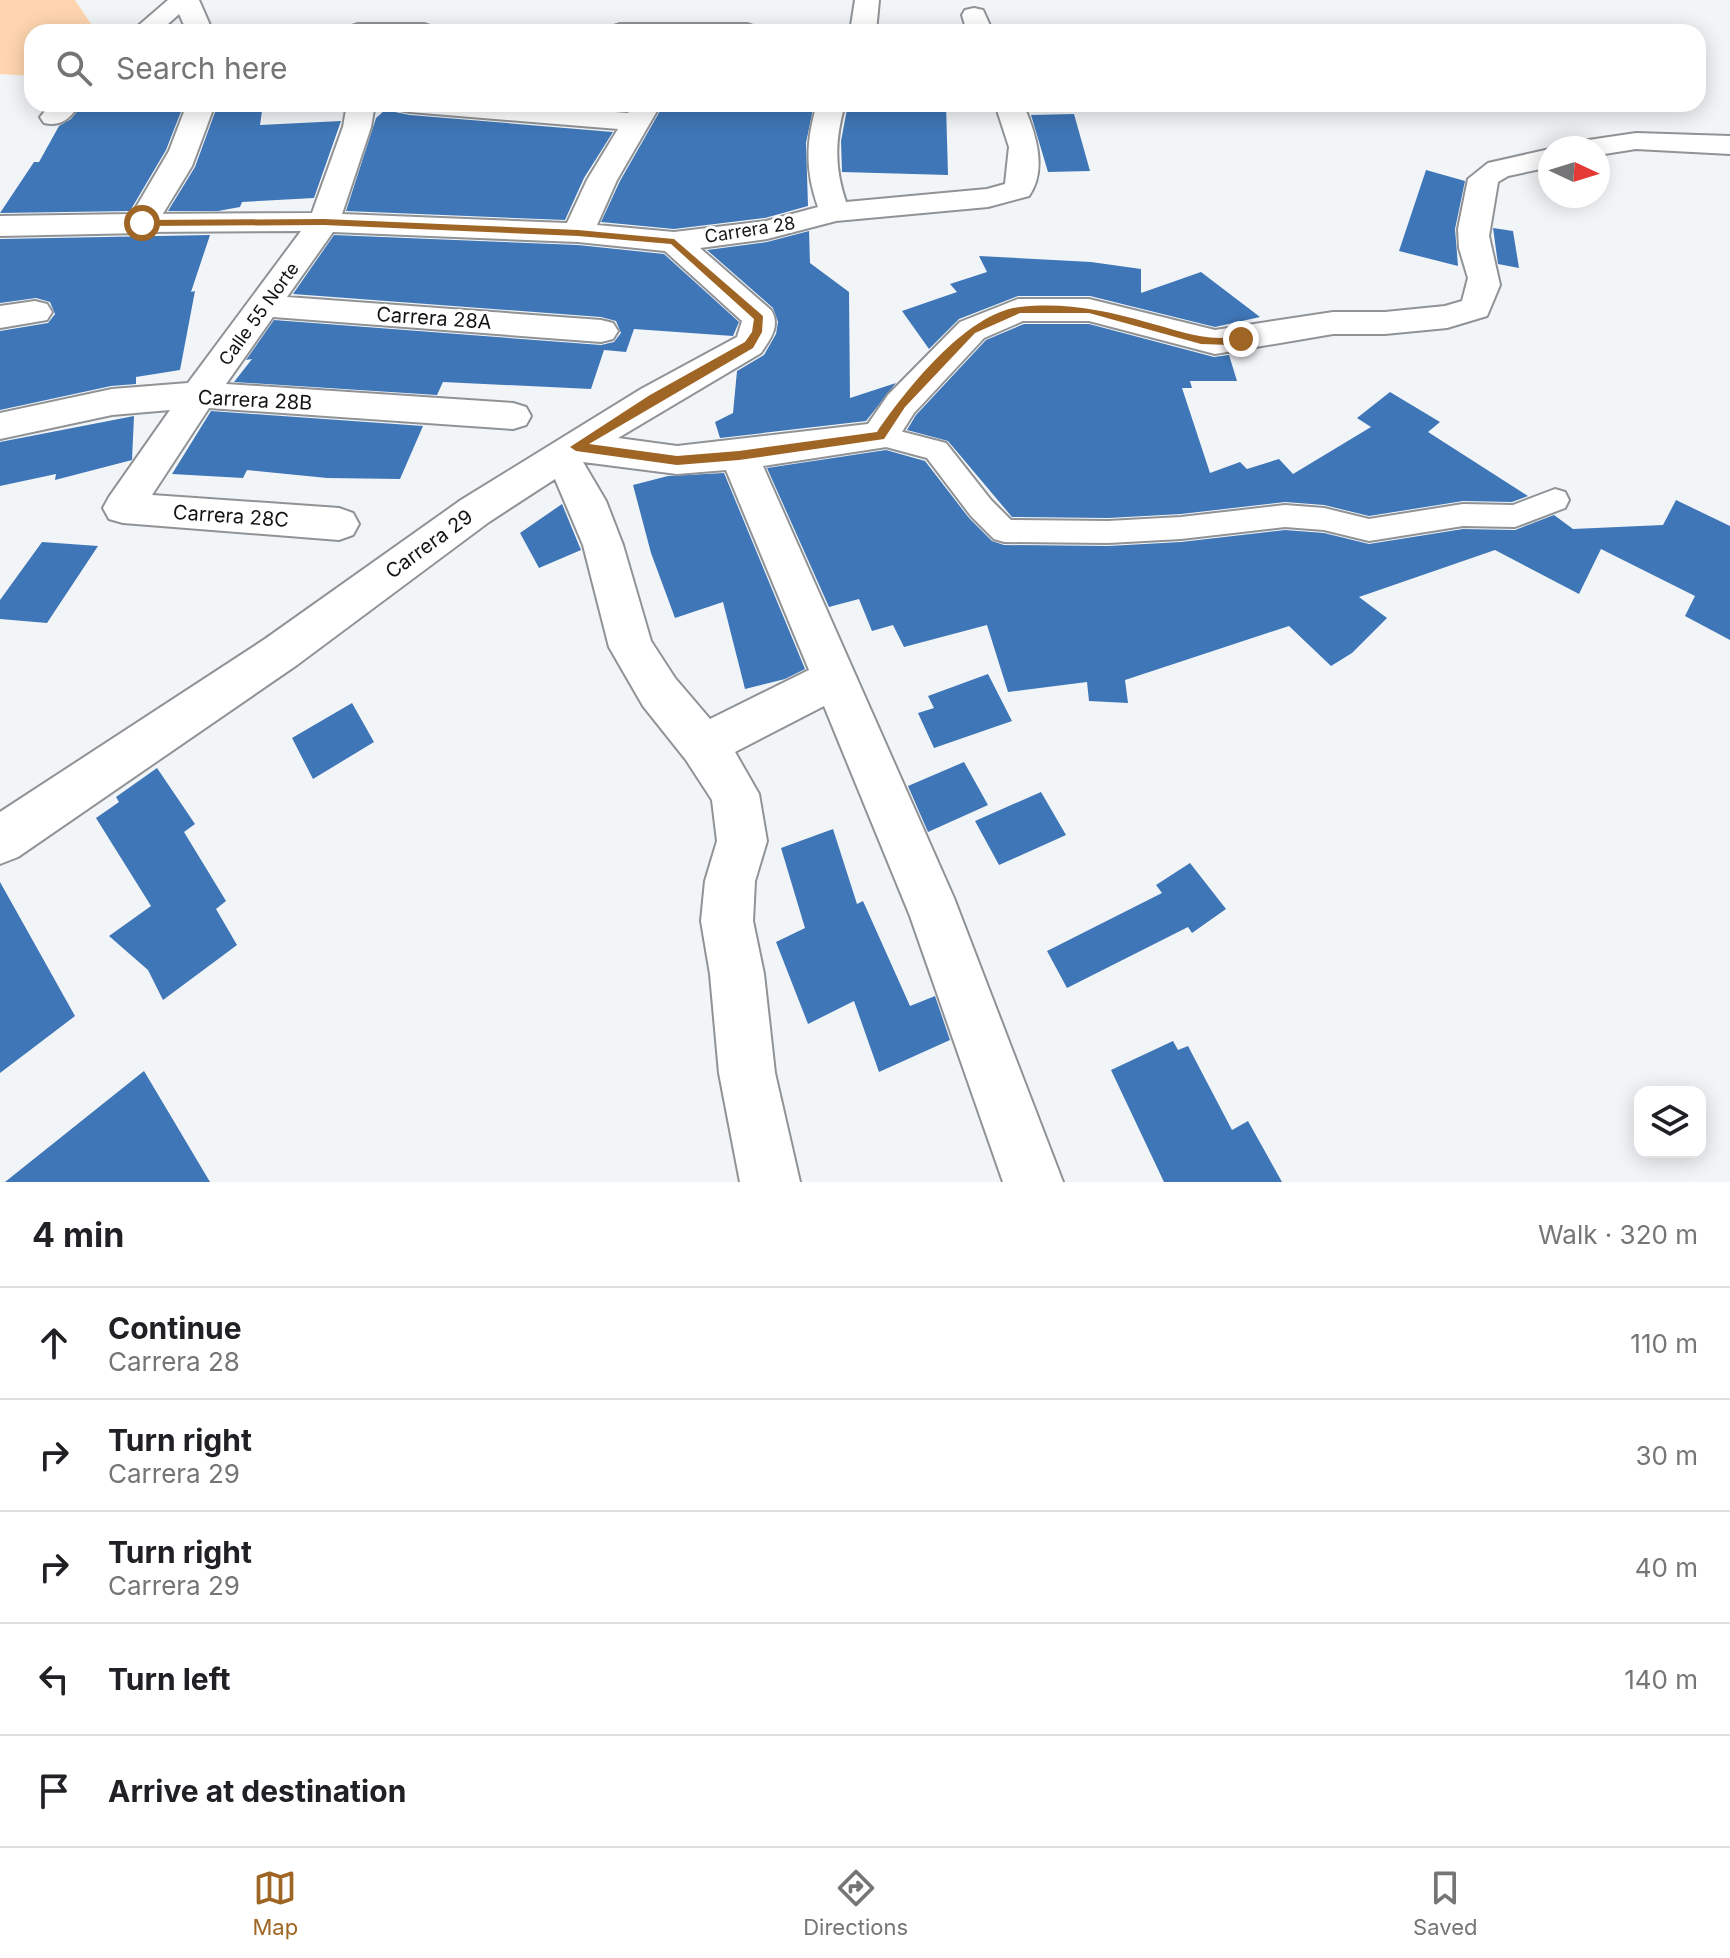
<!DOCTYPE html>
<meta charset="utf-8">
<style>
:root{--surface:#fff;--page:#f6f6f6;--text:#202124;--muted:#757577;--line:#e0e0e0;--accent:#9f6524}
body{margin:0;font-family:Inter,sans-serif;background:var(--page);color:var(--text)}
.controls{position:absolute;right:24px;bottom:24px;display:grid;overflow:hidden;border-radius:16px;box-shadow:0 4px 20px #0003}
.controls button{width:72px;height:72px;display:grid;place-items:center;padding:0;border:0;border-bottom:2px solid var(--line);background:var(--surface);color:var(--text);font:40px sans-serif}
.compass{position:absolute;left:1538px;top:136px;width:72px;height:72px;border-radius:50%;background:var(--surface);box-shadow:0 4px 20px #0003;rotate:94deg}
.stop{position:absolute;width:24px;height:24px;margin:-18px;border:6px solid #9f6524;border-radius:50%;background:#fff}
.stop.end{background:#9f6524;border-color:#fff;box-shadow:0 2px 8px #0008}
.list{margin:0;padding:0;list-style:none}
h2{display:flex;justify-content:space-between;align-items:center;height:104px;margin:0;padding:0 32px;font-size:34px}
h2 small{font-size:26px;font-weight:400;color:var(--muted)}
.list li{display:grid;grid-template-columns:52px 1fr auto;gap:24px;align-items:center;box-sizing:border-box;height:112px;padding:0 32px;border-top:2px solid var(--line)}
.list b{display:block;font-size:30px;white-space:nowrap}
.list p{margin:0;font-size:26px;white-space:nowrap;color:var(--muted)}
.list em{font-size:26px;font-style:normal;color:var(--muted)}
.icon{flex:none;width:44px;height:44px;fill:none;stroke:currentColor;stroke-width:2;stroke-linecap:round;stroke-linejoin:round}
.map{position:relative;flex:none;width:1730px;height:1182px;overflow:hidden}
.search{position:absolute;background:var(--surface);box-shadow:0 4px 20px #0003;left:24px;right:24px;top:24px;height:88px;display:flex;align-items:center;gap:20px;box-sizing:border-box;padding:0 28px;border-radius:24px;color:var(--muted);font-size:30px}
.sheet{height:664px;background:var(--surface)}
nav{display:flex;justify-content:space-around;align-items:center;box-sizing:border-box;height:112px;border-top:2px solid var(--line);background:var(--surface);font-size:22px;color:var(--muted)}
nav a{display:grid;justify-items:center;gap:4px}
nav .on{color:var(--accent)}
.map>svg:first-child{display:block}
.green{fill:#fed5af}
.building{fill:#3f76b7}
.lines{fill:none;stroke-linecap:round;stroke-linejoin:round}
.pedestrian-casing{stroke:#909396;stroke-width:4}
.minor-casing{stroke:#909396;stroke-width:4}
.tertiary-casing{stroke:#909396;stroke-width:4}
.pedestrian{fill:#fff;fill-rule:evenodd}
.minor{fill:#fff;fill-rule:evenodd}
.tertiary{fill:#fff;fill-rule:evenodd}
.route{fill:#9f6524}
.labels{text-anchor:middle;stroke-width:6;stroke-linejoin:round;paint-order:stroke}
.far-street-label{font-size:18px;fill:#131415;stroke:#fff}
.street-label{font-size:20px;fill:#131415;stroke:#fff}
</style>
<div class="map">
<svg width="1730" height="1182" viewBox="0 0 1730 1182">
<rect width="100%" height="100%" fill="#f2f5f8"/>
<path class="green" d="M0,0H75L95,30L32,32V76L0,74Z"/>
<path class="building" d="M83,104H184L166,150L130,211L0,213L34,162H39L59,126L71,119Z
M218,104H263L260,125L341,121L314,198L242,202L240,207L218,211H168L195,167Z
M664,104H814L806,143L808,206L765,218L674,229L601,222L620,181Z
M848,104H946L948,175L842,172L841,141Z
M385,110L410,115L613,132L584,178L565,220L346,211L376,118Z
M1074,114L1090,171L1048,172L1031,115Z
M1426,170L1465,181L1455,229L1458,266L1399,251Z
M1493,228L1513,231L1519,268L1498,264Z
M809,231L810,263L849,292L850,398L896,383L866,421L720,438L715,422L733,413L737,371L764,355L776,334L778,322L773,308L707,250L767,242Z
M210,235L191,292L195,291L180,370L136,377V384L111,386L0,410V331L48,323L55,314L50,302L36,298L0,303V239Z
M334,235L578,245L664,254L739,322L733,336L634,329L626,352L604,350L591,389L443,382L437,395L234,382L252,359L246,360L274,320L601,345L614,342L621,333L616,321L601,317L293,294Z
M979,256L1091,262L1141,269V293L1201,272L1260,317L1215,327L1090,296H1018L959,319L929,349L902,311L957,292L950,284L987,272Z
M1024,324H1089L1214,357L1229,355L1237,381H1190L1192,388H1182L1210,473L1240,462L1247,469L1279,459L1293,474L1371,427L1357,418L1390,392L1440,422L1428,432L1528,496L1512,502L1463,501L1369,516L1324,505L1285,502L1181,514L1108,518L1012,517L948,441L907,430L916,415L986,340Z
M211,411L423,426L400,479L327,478L247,470L243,478L172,474Z
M134,416L132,460L55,480L56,474L0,486V442Z
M886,450L925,461L969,518L992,541L1004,545L1108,546L1181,542L1285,530L1324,533L1369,544L1463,529L1515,530L1554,515L1573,529L1663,525L1676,500L1730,526V640L1685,616L1695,596L1601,549L1579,594L1495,550L1359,597L1387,618L1352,653L1331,666L1289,626L1125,680L1128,703L1089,701L1087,682L1008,692L987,625L904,647L893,625L872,631L859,599L829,607L767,468Z
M724,473L805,669L785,679L745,689L723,602L675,618L651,553L633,485L668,476Z
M562,504L581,550L539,568L520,533Z
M42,542L98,546L47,623L0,619V600Z
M988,674L1012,721L934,748L918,713L934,708L928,696Z
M352,703L374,742L313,779L292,738Z
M964,762L988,805L928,832L908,786Z
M157,768L195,824L184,832L226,901L216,909L237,945L163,1000L148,970L109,936L151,906L96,818L119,802L116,797Z
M1041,792L1066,835L999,865L975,821Z
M833,829L857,904L863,901L910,1006L935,996L950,1040L879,1072L854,1001L808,1024L776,942L805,928L781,848Z
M1190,863L1226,909L1192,933L1188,927L1067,988L1047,951L1162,893L1156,885Z
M0,882L75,1016L0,1073Z
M1173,1041L1178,1050L1188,1046L1232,1130L1248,1121L1282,1182H1164L1111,1070Z
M144,1071L210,1182H5Z"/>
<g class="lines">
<defs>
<path id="pedestrian" d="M880,426L946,443L991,500L1011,520L1108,521L1181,517L1285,505L1324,508L1369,519L1463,504L1513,505L1555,489L1565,492L1569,500L1565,508L1515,527L1463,526L1369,541L1324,530L1285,527L1181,539L1108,543L1004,542L994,539L971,516L927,458L871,443L867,436L871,429Z"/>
<path id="minor" d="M168,0H195L159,32H131Z
M855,0H879L876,32H850Z
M974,8L983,10L993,32H967L962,15L965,10Z
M358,24H424L433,27L437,32H345L349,27Z
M620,24H747L756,27L760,32H607L611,27Z
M51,104H80C70,118 62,127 44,123L40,117Z
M347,104H375L371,127L342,214L567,223L587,180L618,129L410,112L400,110L396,104H513L628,113L633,104H661L617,180L597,225L674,232L766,221L818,207C805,170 806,141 817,104H845C835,139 834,167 846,202L987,189L1005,184L1009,147L995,104H1023C1035,131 1048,169 1029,196L988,207L836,221L767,239L700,248L771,310C781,326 770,339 761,353L618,438L677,446L868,424L888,395L960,322L1018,299H1089L1215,330L1333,312H1385L1445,306L1462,301L1468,278L1459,248L1458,229L1468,179L1488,163L1550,149V167L1508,176L1498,182L1489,236L1500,285L1487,316L1447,328L1385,334H1333L1215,354L1089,321H1023L984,338L914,413L893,446L763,466L954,898L1063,1182H1003L910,916L824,706L735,752L759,794L767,841L755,881L753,921L764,974L775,1073L800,1182H740L719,1073L710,974L701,921L705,881L717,841L712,800L686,760L643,706L609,647L583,545L555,479L489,522L297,665L18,857L0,864V812L265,639L461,500L641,389L737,337L742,321L665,251L578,242L333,232L287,297L601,320L613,323L618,331L613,339L601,342L273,317L226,384L513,403L526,407L531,416L526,425L513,429L209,408L152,495L339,508L353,513L359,524L353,535L339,540L123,523L109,519L103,508L109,497L170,410L112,415L0,439V413L112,389L188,383L301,231L142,232L131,230L127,223L131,216L142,214L312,213L343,127ZM583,462L677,474L726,470L809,670L710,719L675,678L651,641L623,545L606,501Z
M1636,133L1730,136V154L1636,149L1598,155V148H1571L1575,142Z
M35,301L47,304L52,312L47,320L0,328V306Z"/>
<path id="tertiary" d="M173,0H199L213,32H187Z
M187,104H215L192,166L153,230L142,233L0,236V216L132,214L169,151Z"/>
</defs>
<use href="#pedestrian" class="pedestrian-casing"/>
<use href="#minor" class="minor-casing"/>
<use href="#tertiary" class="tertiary-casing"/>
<use href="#pedestrian" class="pedestrian"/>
<use href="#minor" class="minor"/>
<use href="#tertiary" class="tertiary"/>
</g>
<path class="route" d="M324,219L578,230L674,239L763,316L762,332L753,348L589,444L677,456L739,451L877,432C905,391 967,312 1020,307C1064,302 1104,310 1146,322C1177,330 1210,344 1241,335L1247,339L1231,345L1201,344L1089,313H1020L975,333L905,407L884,439L739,460L677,465L576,451L570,447L650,395L745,342L752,332L754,319L671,244L578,236L324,225L142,226L137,223L142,220Z"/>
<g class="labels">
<g class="far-street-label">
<text transform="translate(750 230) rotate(-9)" y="6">Carrera 28</text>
<text transform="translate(259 314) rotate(-54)" y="6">Calle 55 Norte</text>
</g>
<g class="street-label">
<text transform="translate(434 318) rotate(4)" y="7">Carrera 28A</text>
<text transform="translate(255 400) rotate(3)" y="7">Carrera 28B</text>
<text transform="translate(231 516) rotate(4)" y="7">Carrera 28C</text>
<text transform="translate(429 544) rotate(-36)" y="7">Carrera 29</text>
</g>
</g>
</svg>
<div class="controls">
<button><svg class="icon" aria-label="layers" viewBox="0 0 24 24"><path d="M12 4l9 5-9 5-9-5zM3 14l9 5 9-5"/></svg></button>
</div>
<svg class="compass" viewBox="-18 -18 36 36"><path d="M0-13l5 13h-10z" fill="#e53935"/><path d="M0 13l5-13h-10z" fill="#757577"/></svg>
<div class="stop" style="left:142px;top:223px"></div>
<div class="stop end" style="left:1241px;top:339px"></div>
<div class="search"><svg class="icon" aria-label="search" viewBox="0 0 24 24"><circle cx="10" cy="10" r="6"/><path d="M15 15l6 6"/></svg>Search here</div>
</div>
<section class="sheet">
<h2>4 min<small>Walk · 320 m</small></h2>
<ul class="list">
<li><svg class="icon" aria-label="ahead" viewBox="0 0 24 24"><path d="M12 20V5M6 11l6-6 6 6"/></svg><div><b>Continue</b><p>Carrera 28</p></div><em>110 m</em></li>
<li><svg class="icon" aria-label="right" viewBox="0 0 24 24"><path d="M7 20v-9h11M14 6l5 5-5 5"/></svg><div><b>Turn right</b><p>Carrera 29</p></div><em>30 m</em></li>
<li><svg class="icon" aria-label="right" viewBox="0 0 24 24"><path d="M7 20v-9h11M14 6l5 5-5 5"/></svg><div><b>Turn right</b><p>Carrera 29</p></div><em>40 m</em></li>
<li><svg class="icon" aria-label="left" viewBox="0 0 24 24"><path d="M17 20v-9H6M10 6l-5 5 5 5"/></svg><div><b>Turn left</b></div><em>140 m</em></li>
<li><svg class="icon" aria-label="arrive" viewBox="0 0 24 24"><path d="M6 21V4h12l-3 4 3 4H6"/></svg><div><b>Arrive at destination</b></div></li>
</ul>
</section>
<nav>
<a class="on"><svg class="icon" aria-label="map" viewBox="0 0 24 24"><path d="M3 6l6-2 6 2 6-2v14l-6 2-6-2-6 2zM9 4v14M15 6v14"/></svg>Map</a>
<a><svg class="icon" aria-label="directions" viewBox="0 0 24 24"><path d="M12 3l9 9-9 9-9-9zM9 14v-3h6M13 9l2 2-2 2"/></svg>Directions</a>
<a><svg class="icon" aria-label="saved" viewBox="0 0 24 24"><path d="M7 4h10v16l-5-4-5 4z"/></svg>Saved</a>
</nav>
